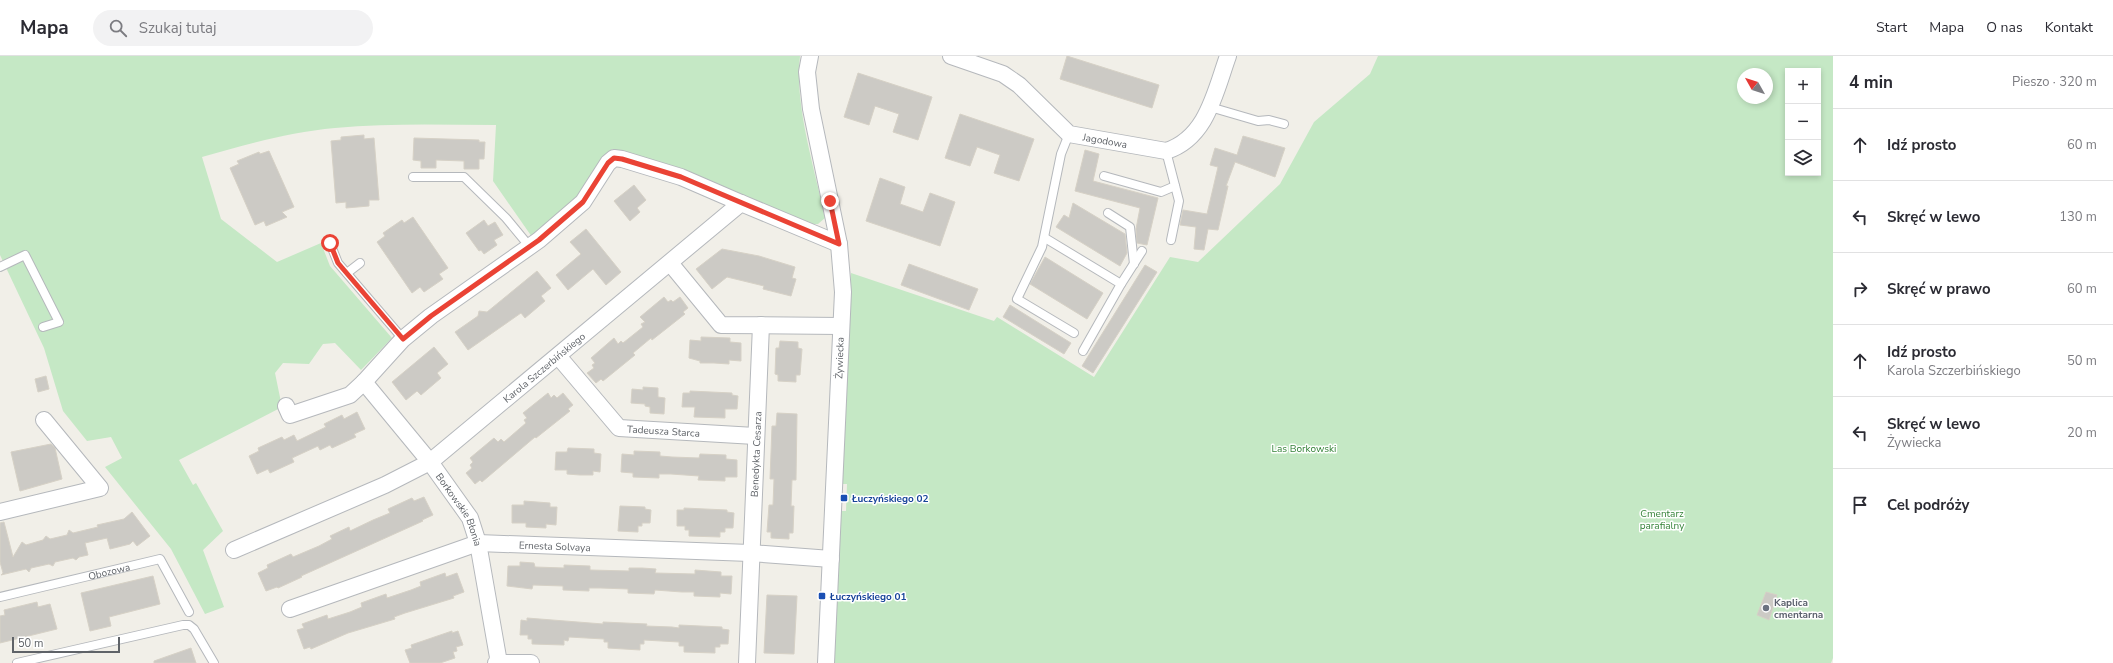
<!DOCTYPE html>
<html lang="pl">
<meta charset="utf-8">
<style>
:root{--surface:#fff;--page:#f2f2f3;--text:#2b2b33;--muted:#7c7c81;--line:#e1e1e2}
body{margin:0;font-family:"Nunito Sans",sans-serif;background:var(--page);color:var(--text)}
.controls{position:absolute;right:12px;top:12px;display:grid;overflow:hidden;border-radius:0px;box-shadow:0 2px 6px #0003}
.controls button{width:36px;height:36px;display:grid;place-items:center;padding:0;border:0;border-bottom:1px solid var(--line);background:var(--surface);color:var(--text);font:20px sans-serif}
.compass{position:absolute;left:1737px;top:12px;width:36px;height:36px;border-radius:50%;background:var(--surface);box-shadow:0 2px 6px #0003;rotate:309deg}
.scale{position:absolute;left:12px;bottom:10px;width:108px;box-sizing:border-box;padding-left:4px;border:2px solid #5f6368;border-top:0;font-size:11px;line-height:14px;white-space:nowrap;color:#5f6368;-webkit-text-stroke:3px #fff;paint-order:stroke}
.stop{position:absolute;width:12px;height:12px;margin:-9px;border:3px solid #ea4335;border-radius:50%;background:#fff}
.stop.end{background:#ea4335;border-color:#fff;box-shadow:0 1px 4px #0008}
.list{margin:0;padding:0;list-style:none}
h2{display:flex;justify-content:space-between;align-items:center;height:52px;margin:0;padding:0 16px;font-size:17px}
h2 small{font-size:13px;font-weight:400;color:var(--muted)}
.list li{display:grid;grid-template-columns:26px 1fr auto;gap:12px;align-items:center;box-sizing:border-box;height:72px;padding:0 16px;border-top:1px solid var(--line)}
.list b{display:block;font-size:15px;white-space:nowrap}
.list p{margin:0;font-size:13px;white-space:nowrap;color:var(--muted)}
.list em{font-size:13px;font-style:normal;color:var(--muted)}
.icon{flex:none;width:22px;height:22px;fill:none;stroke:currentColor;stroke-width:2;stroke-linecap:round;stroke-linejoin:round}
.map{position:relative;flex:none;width:1833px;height:607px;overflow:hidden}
header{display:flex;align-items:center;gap:24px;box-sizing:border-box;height:56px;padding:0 20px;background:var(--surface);border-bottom:1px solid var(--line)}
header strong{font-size:19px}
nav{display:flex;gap:22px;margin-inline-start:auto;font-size:14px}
.search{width:280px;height:36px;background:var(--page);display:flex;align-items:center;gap:10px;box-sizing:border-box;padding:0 14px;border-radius:22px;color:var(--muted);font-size:15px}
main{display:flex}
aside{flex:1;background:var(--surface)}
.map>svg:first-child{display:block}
.green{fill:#c5e8c5;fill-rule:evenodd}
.building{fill:#cccac5;stroke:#d6d1c6}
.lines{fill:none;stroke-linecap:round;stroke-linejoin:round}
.lane-casing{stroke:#b5b8bc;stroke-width:10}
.street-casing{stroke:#b5b8bc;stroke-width:18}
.lane{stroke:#fff;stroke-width:8}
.street{stroke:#fff;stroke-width:16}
.route{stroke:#ea4335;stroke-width:5}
.transit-dot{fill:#1a4fb4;stroke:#fff;stroke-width:1.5}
.worship-dot{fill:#6b7280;stroke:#fff;stroke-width:1.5}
.labels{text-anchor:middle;stroke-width:3;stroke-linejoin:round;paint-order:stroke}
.street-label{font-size:10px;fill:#5f6368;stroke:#fff}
.park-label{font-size:10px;fill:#348238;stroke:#fff}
.transit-label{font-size:10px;font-weight:bold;fill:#164399;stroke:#fff;text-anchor:start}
.worship-label{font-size:10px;font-weight:bold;fill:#5b616d;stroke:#fff;text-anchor:start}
</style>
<header>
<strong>Mapa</strong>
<div class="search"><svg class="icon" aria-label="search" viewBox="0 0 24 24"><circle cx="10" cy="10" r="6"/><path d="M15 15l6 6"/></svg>Szukaj tutaj</div>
<nav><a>Start</a><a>Mapa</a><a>O nas</a><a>Kontakt</a></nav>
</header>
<main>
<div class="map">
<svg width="1833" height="607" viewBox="0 0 1833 607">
<rect width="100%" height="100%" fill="#f1efe8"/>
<path class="green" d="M0,0H800C794,49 815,113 825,162L818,168H811L681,114L612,93L580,139L532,181L493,125L496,69C442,69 389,67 335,72C289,76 245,89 202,101L221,163L277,206L321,187L330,210L392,282L361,314L335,287L323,288L309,308L283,307L275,317L282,351L179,404L193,429L196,427L223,475L203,494L224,551L205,558L171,493L105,411L122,402L111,381L87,385L63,355L44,292L0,199Z
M1378,0H1833V602L1831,607H832L840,455H846L847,428H841L851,217L994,265L997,261L1094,321L1170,201L1198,206L1280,128L1314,66L1370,18ZM1788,15H1818V117H1788ZM1743,18H1767V42H1743Z"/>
<path class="building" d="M1067,0L1159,29L1152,52L1060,23Z
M858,17L932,41L918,84L893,76L899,58L875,50L869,69L844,61Z
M960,58L1034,83L1019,125L994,117L1000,99L977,91L970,110L945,102Z
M364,79V83L374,82L379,144H369V150L346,152V146L336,147L331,85L341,84V81Z
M1243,80L1285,92L1275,121L1235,106L1226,130H1228L1218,174L1208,173L1204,194L1194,193L1196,171L1180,169L1183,154L1207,158L1218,111L1210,109L1215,92L1237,99Z
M414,82L479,84V86H485L484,103H479V113H464V105L436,104V112H421V105L413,104Z
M1085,94L1099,98L1093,125L1158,142L1147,189L1137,187L1136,173L1140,152L1075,135Z
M269,95L294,151L282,156L287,161L266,170L264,165L255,169L230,112L239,108L237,105L259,96L260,98Z
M880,122L905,131L900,148L923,156L930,137L955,146L940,190L866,165Z
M634,129L646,144L637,152L640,156L630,165L614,145Z
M1073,147L1125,178L1127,197L1120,210L1056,171L1064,159L1069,162Z
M413,161L448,212L439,218L443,223L424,236L420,231L412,237L377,186L385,180L383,177L402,164L404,167Z
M484,164L488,170L495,166L503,179L494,184L497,189L484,198L481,194L479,195L466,177Z
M586,173L621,216L606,229L593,213L568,234L556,219L581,198L570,186Z
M722,193L759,200L795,211L792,222L796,223L791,240L763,233L764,230L727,221L712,233L696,213Z
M1045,201L1103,237L1087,263L1030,228Z
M909,208L978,233L969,254L901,229Z
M1145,209L1157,216L1093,317L1082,310Z
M537,215L551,232L541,240L545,245L525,262L521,257L468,294L455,276L478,260L479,255L487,256Z
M664,241L668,246L671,244L673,246L680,241L688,252L683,256L685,258L652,284L651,282L633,297L635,299L603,325L601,323L596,327L587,317L594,312L592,309L595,307L591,302L614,282L618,288L621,285L623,287L643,271L641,268L645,266L640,261Z
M1010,249L1071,287L1064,298L1003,261Z
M701,281L730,282V286L741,287V305L729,304V308L714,307H700V305L689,302L690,284L701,285Z
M780,285L798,286V292L802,293L800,319H796V326L778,325V319L775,318L776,292H779Z
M434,291L448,308L437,317L441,322L421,339L417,335L406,344L392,326Z
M46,320L49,333L38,336L35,323Z
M643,331L658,332V341L665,342L664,358L650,357V351L645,350V348L631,347L632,333L643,334Z
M690,335L732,337V339L738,340L737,353H725V362L694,361L695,351H682L683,337H690Z
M548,337L551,342L554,339L557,342L563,337L573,349L568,353L570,355L536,382L535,381L482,426L480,424L475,428L466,417L472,412L470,409L473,406L470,402L494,382L498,386L501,383L504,386L526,367L524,364L527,362L523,357Z
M357,356L365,373L354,378L356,381L332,392L330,389L320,394L318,390L292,402L294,406L270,417L268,413L257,418L249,400L259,395L258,392L282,381L284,384L294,379L297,385L326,371L324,368L342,359L344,363Z
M777,357L797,358L796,424H792L791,450H794L793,477H789V483L771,482V476H767L769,449H773L774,423H770L772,370H776Z
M51,388L55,392L62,423L20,435L11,396Z
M568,392L594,393V397L601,398L600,416L593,415V419H580L567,418V414H555L556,396H567Z
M634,395L660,396V400L672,401L699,402L700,398L726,399V403L737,404V421H725V425L698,424L699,420L671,418H659V422L633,421V417L621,416L622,398L634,399Z
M424,441L433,459L422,464L423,465L301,520L302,521L278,532L277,531L266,535L258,517L268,512L267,509L291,498L293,501L319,490L332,483L330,480L349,471L350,475L373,464L390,457L388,453L412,442L414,445Z
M524,445L550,447V451H557L556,469L546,468V472L526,471V467H512V449H524Z
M620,450L645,451V453L651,454L650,467H642V470H638V476L618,475Z
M684,452L727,454V456L734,457L733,472H725V476H720V481L689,480V474H685V470H677V454H684Z
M132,456L150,480L137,490L133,485L130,488L110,493L107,482L85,487L88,499L79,501L76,504L73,502L55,506L53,510L49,508L31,512L29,516L26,513L1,519L3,517L0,506V467L4,466L13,501L22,486L26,489L43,484L46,480L50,483L67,479L69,474L73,477L98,471L97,469L124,463Z
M520,506L534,507L535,511L564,512V509L590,510V514L629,515V512H642L656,513L655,517L695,518V514L721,516V520H732L731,538L720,537V541L694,540V536H682L655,534L654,538L628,537V533L601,532H589V535L563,534V530L533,529L532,533L507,530L508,510H520Z
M445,517L446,521L457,517L464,536L453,540L454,542L405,557L394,561L395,563L348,577L311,593L310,591L304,593L297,574L304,572L302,568L327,559L328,563L350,556L362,551L361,547L386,538L387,542L411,534L421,530L420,526Z
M153,520L160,548L109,561L111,570L90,575L81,537Z
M1766,536L1777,539L1769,564L1757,559Z
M767,539L797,540L794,598L764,597Z
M37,546L38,551L50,548L57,573L0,587V560L5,559L4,554Z
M527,562L603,568V566L647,568L646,570L672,571L679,572V569L722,571V573L729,574L728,588H720V591H715V597L684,596V590H679V586L644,584V588H640V594L608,592V586H604V583L569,581L568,585L564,584V589L532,588V583H528V579H520L521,564L527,565Z
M452,575V577L458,575L463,589L456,591L457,595L453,596L455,602L440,607H410L405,594L412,592L411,589Z
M191,592L196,607H154V605Z"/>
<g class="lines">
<defs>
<g id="lane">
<path d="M1210,51L1258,65L1269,64L1284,68"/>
<path d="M1069,78L1061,98L1042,191L1017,243L1074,277"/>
<path d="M1166,95L1179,145L1171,184"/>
<path d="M1104,120L1161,136L1175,130"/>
<path d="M413,121H464L506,162L530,191"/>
<path d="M1108,157L1130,171L1134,208"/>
<path d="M1045,182L1121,228"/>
<path d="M330,187L338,207L403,283"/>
<path d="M0,211L25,199L59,266L43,271"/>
<path d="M347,217L360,207"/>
<path d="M1083,295L1121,228L1142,195"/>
<path id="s1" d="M0,541L160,503L189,556"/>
<path d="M17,607L183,569H189L194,573L214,607"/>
</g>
<g id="street">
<path d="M810,0L807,16L811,53L839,188L843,236L826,607"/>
<path id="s2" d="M951,0L1003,18L1019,29L1069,78L1166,95C1207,82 1215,36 1228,0"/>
<path d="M670,207L721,269L841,270"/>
<path id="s3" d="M558,300L619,372L755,380"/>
<path id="s4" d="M364,326L430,406L470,462L478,487L499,607"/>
<path d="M286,350L290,359L350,339L364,326L403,283L431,260L539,184L583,146L608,107L614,102L622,103L681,121L741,147"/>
<path d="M0,456L100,432L44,364"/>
<path id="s5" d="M234,494L385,429L430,406L741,147L839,188"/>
<path id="s6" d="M290,553L478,487L750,497L831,503"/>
<path d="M496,607H531"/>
<path id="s7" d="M747,607L761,269"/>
</g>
</defs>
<use href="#lane" class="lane-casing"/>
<use href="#street" class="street-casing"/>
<use href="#lane" class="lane"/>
<use href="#street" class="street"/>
</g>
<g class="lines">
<path class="route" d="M330,187L338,207L403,283L431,260L539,184L583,146L608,107L614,102L622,103L681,121L839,188L830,145"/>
</g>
<g class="transit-dot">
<rect x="840" y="438" width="8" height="8" rx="2"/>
<rect x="818" y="536" width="8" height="8" rx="2"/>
</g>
<circle class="worship-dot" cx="1766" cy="552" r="4"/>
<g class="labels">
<g class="street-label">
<text dy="4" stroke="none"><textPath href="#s2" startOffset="181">Jagodowa</textPath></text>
<text transform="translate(839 302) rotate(-88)" y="4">Żywiecka</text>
<text dy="4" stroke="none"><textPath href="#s5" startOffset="363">Karola Szczerbińskiego</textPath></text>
<text dy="4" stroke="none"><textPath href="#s3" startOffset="139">Tadeusza Starca</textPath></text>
<text dy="4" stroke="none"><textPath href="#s7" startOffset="209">Benedykta Cesarza</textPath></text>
<text dy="4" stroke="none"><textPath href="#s4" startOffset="160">Borkowskie Błonia</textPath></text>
<text dy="4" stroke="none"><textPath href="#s6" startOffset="276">Ernesta Solvaya</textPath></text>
<text dy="4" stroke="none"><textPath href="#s1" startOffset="112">Obozowa</textPath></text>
</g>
<g class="park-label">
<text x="1304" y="396">Las Borkowski</text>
<text x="1662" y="461">Cmentarz<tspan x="1662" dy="12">parafialny</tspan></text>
</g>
<g class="transit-label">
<text x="852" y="446">Łuczyńskiego 02</text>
<text x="830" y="544">Łuczyńskiego 01</text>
</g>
<g class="worship-label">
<text x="1774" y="550">Kaplica<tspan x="1774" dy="12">cmentarna</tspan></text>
</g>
</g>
</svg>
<div class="controls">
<button>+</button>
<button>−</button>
<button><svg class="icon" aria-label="layers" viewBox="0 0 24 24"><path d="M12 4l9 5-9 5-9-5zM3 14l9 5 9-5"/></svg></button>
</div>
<svg class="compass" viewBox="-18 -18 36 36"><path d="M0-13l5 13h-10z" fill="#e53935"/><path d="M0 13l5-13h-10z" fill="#7c7c81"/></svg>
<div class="scale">50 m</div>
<div class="stop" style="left:330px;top:187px"></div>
<div class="stop end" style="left:830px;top:145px"></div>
</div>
<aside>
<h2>4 min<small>Pieszo · 320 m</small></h2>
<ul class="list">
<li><svg class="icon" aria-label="ahead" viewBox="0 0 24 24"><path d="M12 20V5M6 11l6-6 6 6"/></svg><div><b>Idź prosto</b></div><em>60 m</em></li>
<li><svg class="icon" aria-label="left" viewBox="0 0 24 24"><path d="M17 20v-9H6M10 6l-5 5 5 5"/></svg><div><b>Skręć w lewo</b></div><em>130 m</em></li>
<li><svg class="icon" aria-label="right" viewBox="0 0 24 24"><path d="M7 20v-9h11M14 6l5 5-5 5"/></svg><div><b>Skręć w prawo</b></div><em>60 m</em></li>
<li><svg class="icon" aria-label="ahead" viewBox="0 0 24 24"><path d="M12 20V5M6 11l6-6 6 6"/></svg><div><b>Idź prosto</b><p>Karola Szczerbińskiego</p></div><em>50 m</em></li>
<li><svg class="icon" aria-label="left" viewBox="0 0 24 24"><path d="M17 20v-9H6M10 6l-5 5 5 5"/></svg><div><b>Skręć w lewo</b><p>Żywiecka</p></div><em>20 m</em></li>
<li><svg class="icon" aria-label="arrive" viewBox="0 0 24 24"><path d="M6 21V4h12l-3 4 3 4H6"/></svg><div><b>Cel podróży</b></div></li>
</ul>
</aside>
</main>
